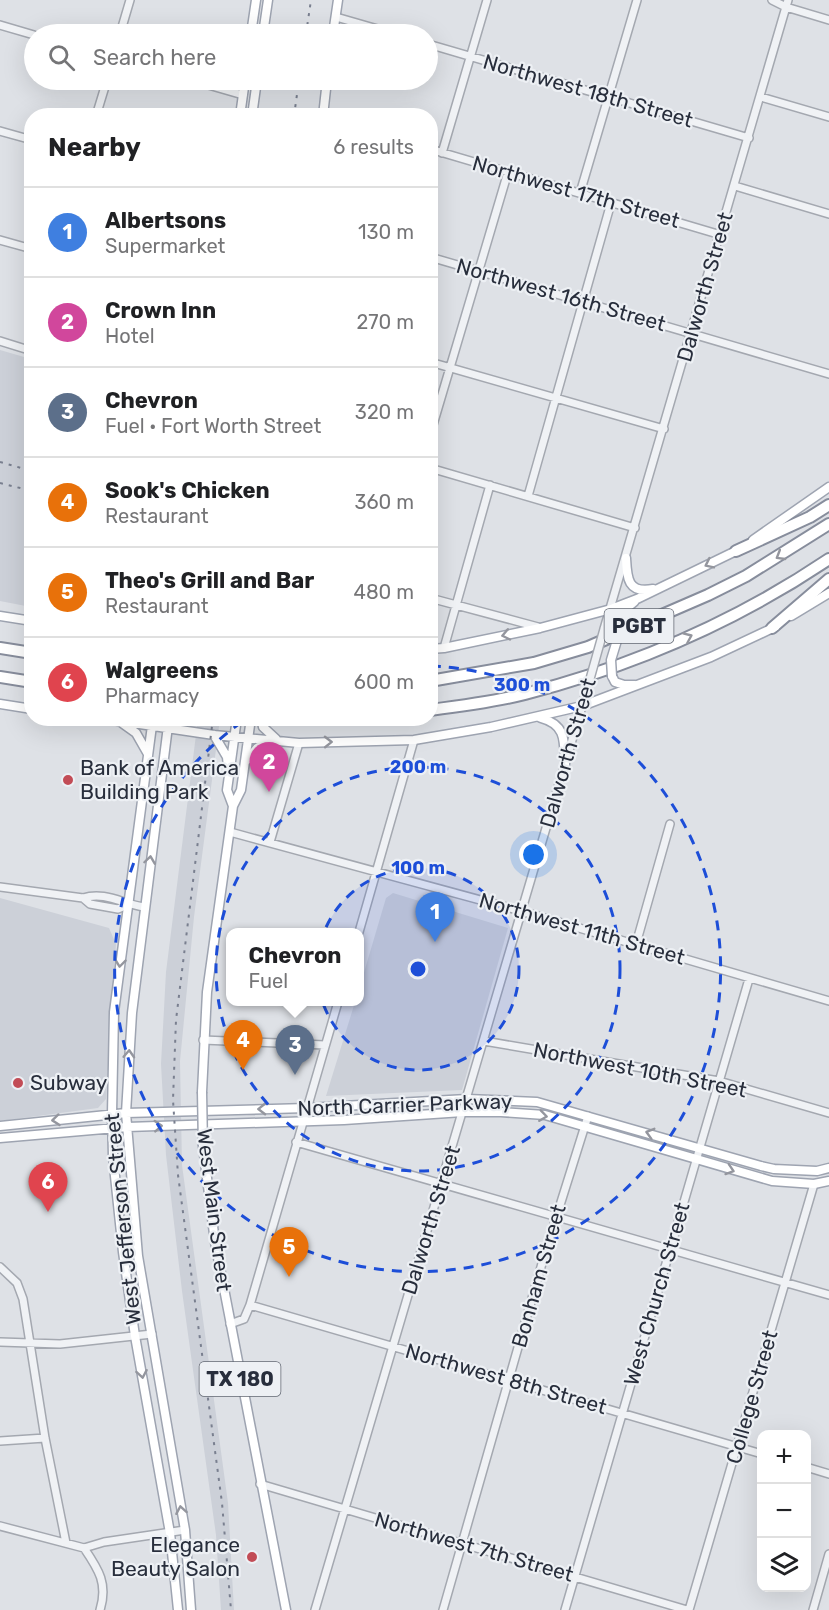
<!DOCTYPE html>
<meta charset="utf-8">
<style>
:root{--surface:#fff;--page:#f6f6f6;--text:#202124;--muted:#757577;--line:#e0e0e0;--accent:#c24c56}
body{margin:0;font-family:Rubik,sans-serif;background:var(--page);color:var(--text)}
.controls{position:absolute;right:18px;bottom:18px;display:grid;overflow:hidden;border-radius:12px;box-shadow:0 6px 24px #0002}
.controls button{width:54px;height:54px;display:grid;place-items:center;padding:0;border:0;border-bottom:2px solid var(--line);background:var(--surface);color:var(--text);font:30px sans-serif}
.you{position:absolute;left:534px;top:855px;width:21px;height:21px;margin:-15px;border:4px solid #fff;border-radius:50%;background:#1a73e8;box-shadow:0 0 0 9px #1a73e833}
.badge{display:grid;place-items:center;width:39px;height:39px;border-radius:50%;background:var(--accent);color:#fff;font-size:20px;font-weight:700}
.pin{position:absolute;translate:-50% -50px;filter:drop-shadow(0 2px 3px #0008)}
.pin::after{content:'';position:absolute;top:32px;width:21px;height:18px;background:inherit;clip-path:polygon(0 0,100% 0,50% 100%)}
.popup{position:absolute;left:226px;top:928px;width:138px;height:78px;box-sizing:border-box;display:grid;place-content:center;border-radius:12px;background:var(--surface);filter:drop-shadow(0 2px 4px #0005);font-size:20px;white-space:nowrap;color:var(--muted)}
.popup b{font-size:22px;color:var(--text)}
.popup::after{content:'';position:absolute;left:50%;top:100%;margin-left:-12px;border:12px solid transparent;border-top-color:var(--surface)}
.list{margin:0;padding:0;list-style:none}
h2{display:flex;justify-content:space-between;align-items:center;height:78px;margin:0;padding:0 24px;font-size:26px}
h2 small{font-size:20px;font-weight:400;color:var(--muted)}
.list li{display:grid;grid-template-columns:39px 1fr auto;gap:18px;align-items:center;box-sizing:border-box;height:90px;padding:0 24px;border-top:2px solid var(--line)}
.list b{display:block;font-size:22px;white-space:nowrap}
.list p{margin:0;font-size:20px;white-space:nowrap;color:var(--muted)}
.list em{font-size:20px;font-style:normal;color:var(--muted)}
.icon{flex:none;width:33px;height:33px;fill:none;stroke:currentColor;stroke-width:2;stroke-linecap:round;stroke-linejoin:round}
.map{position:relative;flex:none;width:829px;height:1610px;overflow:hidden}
.search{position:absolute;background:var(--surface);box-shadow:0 6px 24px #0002;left:24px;top:24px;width:414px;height:66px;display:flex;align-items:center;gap:15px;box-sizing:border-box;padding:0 21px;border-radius:33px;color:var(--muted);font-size:22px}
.panel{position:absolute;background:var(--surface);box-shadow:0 6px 24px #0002;left:24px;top:108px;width:414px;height:618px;border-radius:24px}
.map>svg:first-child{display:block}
.built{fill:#ccd0d8}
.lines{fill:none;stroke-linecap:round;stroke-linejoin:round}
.minor-casing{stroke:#a4a8b0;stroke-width:10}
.major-casing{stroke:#9ea4b1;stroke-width:11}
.highway-casing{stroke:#878d9c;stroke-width:14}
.minor{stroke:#f0f2f5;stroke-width:7}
.major{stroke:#fff;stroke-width:8}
.highway{stroke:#fff;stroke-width:10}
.rail{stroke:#797f8f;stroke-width:2;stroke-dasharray:3 6;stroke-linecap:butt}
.minor-bridge-casing{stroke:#a4a8b0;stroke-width:10;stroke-linecap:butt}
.major-bridge-casing{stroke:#9ea4b1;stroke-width:11;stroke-linecap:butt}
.minor-bridge{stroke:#f0f2f5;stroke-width:7}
.major-bridge{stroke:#fff;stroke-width:8}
.oneway{stroke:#94969e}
.ring{fill:none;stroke:#1d4ed8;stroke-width:3;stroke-dasharray:10 8}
.poi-dot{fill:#c24c56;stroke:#edf0f4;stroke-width:2}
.labels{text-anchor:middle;stroke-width:4.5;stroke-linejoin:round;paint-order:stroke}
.shield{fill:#edf0f4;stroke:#636873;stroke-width:1.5}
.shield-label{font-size:20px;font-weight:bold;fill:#282e3c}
.street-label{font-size:21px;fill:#282e3c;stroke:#edf0f4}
.poi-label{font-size:21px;fill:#282e3c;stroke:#edf0f4;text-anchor:start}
.centre{fill:#1d4ed8;stroke:#edf0f4;stroke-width:3}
.ring-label{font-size:18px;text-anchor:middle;font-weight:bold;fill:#1d4ed8;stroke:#edf0f4;stroke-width:4.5;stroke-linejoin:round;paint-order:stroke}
</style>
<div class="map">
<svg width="829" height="1610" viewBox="0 0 829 1610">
<rect width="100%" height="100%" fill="#dee1e6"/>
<path class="built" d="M0,350L31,359V607L0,601Z
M198,719H220L194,917L180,1061L182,1165L228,1503L234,1610H221L216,1535L182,1291L166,1155L161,1064L166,972Z
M393,893L508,928L462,1090L326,1096L355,1002H360V986L386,898Z
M0,898L109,928L116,944L106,1099L98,1108L0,1121Z"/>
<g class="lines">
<defs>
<path id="minor" d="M772,0L786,7L829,20
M336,17L395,34
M0,25L34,35
M120,34L130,0
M428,44L749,138
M191,80L243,95
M761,97L829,117
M96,116L107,80
M0,131L32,140
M430,149L721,235
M442,153L487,0
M735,186L829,214
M580,193L637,0
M0,240L32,249
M430,257L829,374
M0,341L32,351
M430,362L664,429
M430,435L508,172
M430,468L635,528
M528,496L611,203
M430,598L538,627
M604,629L788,0
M444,648L490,485
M230,832L521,911L829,1001
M270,842L299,743
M0,887L83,898C105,891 123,904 144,907
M83,898L90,904L118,909L127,905
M359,932L414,740
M636,944L670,824
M203,1040L325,1045
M484,1041L719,1081L829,1113
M296,1142L829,1295
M0,1267L17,1283L23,1299L45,1438L66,1543
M250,1305L762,1454
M230,1324L244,1319L250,1305L338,1002
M0,1342L60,1344L152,1334
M0,1441L45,1438
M806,1467L829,1474
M260,1484L687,1610
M0,1526L84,1548L104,1542L185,1530
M84,1548C99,1570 108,1584 100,1610
M315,1610L588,686
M443,1610L545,1253L588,1116
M565,1610L749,979
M689,1610L814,1184
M813,1610L829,1554"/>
<path id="major" d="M251,34L256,0
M263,34L268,0
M333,34L338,0
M240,116L245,80
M252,116L257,80
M323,116L327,80
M753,540L829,487
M626,558C627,577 627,594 653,589
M0,616L32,621
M791,616L829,593
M622,624L628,607L634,602
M430,649L444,648L540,628L611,609L637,599L740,549
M612,676L615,682L624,685H635
M0,704L32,709
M99,718L214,735L299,743L414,740L491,727L582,706L711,657L775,627
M153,718L114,1012L112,1114L113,1157L123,1252L135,1336L170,1533L178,1610
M169,718L132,1013L126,1113L138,1256L185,1530L191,1610
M261,718L263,727L276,739
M541,718C567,725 564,742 565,765
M122,723L136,733L148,754
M214,735L227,757L228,767
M246,761L257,748L269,740
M233,806L227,790L237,718
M202,1092L207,992L233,806L241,790L251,718
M0,1126L126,1113L307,1108L467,1099L537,1102L761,1166L774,1169L817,1171L829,1168
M0,1138L127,1127L344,1120L463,1112H501L545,1115L772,1181L814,1184L829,1181
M203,1146L215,1242L286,1610"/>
<path id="highway" d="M736,551L810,517L829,505
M772,628L829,579
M0,648L32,653
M0,677L32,682
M430,681L534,663L588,647L708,595L746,576L829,524
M430,710C462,706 494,702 525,694C633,666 737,621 829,559"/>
</defs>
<use href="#minor" class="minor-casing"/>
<use href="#major" class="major-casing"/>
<use href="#highway" class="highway-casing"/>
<use href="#minor" class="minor"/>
<use href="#major" class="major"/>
<use href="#highway" class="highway"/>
<path class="rail" d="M306,34L311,0
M294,116L299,80
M0,462L32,471
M0,483L32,491
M213,718L176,1020L173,1100L178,1175L222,1503L231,1610"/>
<defs>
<path id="minor-bridge" d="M588,686L604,629"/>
<path id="major-bridge" d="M612,676L611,660L622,624
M202,1092L203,1146"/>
</defs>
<use href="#minor-bridge" class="minor-bridge-casing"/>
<use href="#major-bridge" class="major-bridge-casing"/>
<use href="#minor-bridge" class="minor-bridge"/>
<use href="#major-bridge" class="major-bridge"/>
</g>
<defs><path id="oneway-chevron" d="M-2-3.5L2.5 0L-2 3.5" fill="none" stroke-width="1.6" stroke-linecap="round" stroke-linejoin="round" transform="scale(1.5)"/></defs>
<g class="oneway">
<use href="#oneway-chevron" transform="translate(780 556) rotate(149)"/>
<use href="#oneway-chevron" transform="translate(709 564) rotate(154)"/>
<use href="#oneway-chevron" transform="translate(506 635) rotate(168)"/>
<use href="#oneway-chevron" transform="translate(688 637) rotate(-23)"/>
<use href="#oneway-chevron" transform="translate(328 742) rotate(-1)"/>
<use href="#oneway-chevron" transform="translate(150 860) rotate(-82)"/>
<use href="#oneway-chevron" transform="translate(120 963) rotate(97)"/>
<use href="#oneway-chevron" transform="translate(129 1054) rotate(-87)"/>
<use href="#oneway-chevron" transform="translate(262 1109) rotate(179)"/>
<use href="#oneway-chevron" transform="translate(543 1116) rotate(8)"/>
<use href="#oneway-chevron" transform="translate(56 1120) rotate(174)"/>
<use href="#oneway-chevron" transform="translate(158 1126) rotate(-3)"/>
<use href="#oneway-chevron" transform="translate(650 1133) rotate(-164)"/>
<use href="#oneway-chevron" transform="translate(730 1170) rotate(18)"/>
<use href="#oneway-chevron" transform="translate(142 1374) rotate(80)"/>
<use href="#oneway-chevron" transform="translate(181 1510) rotate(-100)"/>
</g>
<circle cx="418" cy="969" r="101" fill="#1d4ed8" fill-opacity=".12"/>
<g class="ring">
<circle cx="418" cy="969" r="101"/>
<circle cx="418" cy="969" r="202"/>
<path d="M431 666A303 303 0 1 1 246 719"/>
</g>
<g class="poi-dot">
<circle cx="68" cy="780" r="6"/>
<circle cx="18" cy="1083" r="6"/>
<circle cx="252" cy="1557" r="6"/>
</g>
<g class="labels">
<g class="shield">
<rect x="604.5" y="609" width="69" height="34" rx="4.5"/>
<rect x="199.5" y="1362" width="81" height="34" rx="4.5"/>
</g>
<g class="shield-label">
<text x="639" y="633">PGBT</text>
<text x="240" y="1386">TX 180</text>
</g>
<g class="street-label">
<text transform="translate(588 91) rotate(16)" y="7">Northwest 18th Street</text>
<text transform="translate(576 192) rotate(16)" y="7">Northwest 17th Street</text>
<text transform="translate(705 287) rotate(-74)" y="7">Dalworth Street</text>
<text transform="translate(561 295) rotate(16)" y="7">Northwest 16th Street</text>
<text transform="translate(568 753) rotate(-74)" y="7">Dalworth Street</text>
<text transform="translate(582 929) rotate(16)" y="7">Northwest 11th Street</text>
<text transform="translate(640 1070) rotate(11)" y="7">Northwest 10th Street</text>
<text transform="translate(405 1105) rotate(-2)" y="7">North Carrier Parkway</text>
<text transform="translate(214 1210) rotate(83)" y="7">West Main Street</text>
<text transform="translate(123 1219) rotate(-96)" y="7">West Jefferson Street</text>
<text transform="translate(431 1220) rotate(-73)" y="7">Dalworth Street</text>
<text transform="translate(539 1276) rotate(-74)" y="7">Bonham Street</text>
<text transform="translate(657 1294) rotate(-74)" y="7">West Church Street</text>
<text transform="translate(506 1379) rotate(16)" y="7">Northwest 8th Street</text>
<text transform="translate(752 1397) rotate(-74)" y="7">College Street</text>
<text transform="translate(474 1547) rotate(16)" y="7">Northwest 7th Street</text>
</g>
<g class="poi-label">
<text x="80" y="775">Bank of America<tspan x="80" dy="24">Building Park</tspan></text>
<text x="30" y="1090">Subway</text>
<text x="240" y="1552" text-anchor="end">Elegance<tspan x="240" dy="24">Beauty Salon</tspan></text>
</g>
</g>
<circle cx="418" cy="969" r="9" class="centre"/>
<g class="ring-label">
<text x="522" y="691">300 m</text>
<text x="418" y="773">200 m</text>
<text x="418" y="874">100 m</text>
</g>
</svg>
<div class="controls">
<button>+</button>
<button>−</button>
<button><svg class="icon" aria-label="layers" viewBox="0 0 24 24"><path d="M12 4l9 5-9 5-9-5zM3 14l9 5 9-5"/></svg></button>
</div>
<div class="you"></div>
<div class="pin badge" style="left:435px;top:942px;background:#3f7fe0">1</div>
<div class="pin badge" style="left:269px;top:792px;background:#d1479c">2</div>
<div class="pin badge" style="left:295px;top:1075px;background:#5c6f8a">3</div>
<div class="popup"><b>Chevron</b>Fuel</div>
<div class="pin badge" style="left:243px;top:1070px;background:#e8710a">4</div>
<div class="pin badge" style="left:289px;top:1277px;background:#e8710a">5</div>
<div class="pin badge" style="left:48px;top:1212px;background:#e0444e">6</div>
<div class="search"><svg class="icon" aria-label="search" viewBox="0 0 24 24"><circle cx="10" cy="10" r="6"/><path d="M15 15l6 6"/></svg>Search here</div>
<section class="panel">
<h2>Nearby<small>6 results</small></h2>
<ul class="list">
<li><span class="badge" style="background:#3f7fe0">1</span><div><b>Albertsons</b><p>Supermarket</p></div><em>130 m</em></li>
<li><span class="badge" style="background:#d1479c">2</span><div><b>Crown Inn</b><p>Hotel</p></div><em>270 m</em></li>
<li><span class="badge" style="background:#5c6f8a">3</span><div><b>Chevron</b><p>Fuel · Fort Worth Street</p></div><em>320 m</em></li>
<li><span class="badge" style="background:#e8710a">4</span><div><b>Sook's Chicken</b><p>Restaurant</p></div><em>360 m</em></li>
<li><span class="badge" style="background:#e8710a">5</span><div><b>Theo's Grill and Bar</b><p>Restaurant</p></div><em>480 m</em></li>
<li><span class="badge" style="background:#e0444e">6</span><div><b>Walgreens</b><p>Pharmacy</p></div><em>600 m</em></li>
</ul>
</section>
</div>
